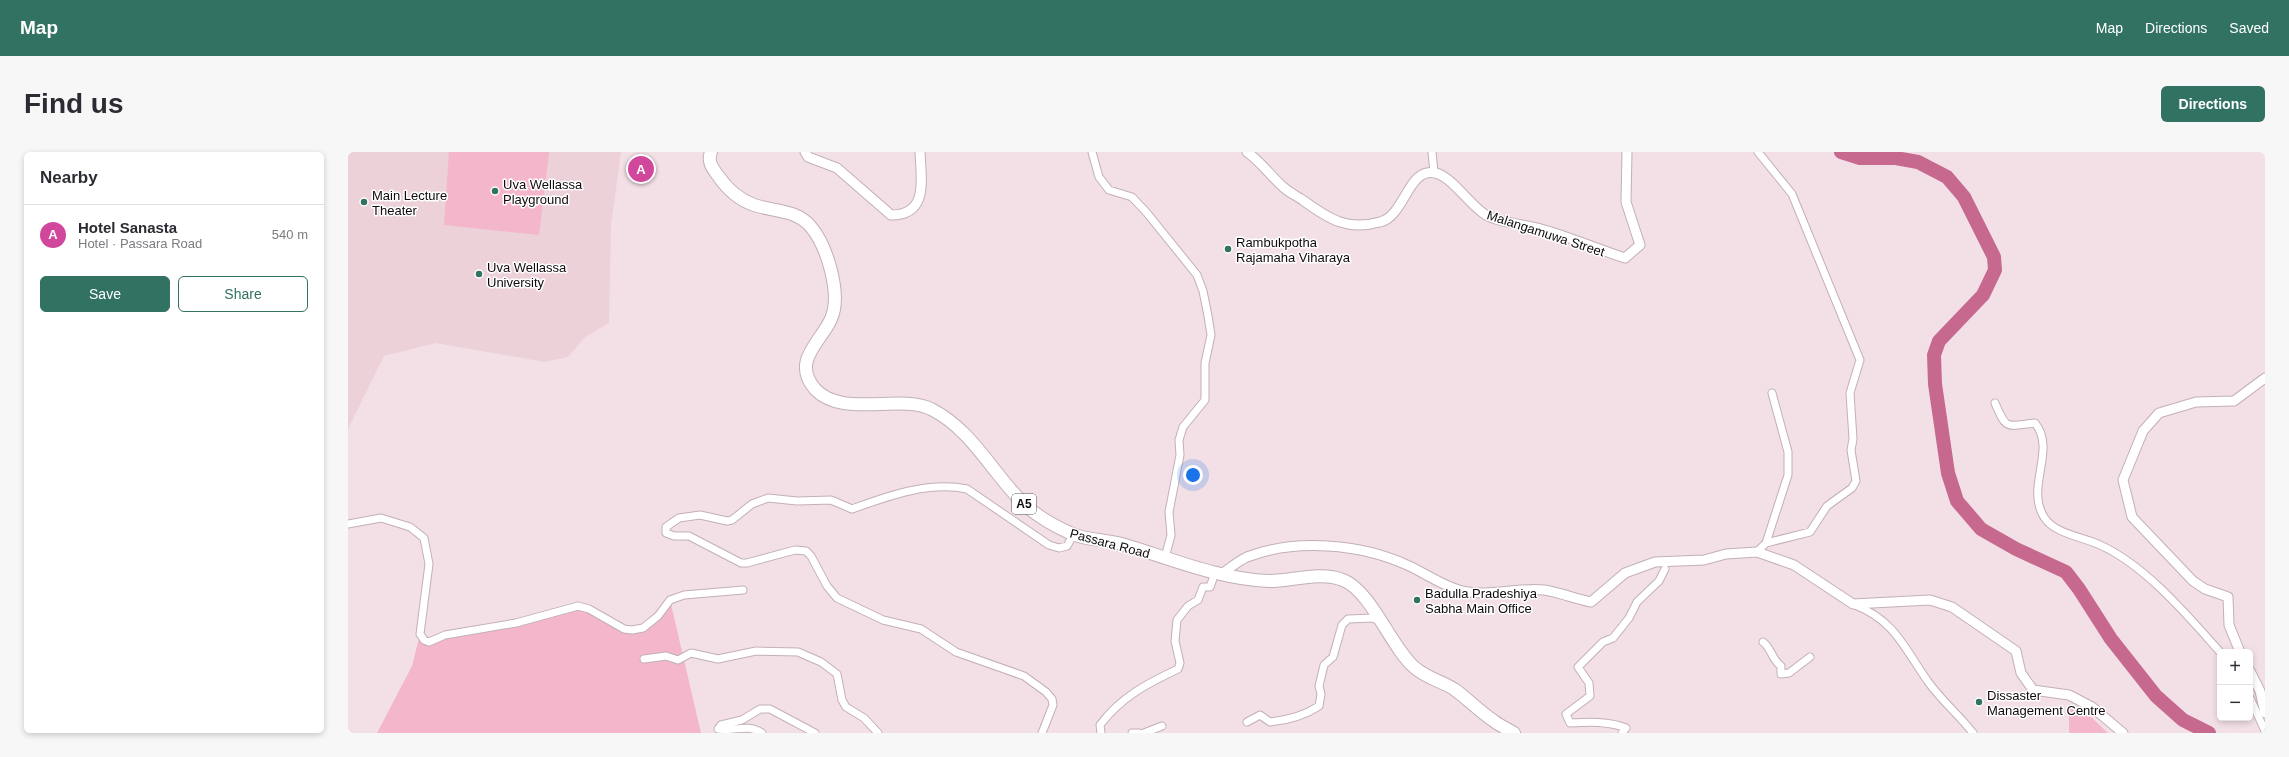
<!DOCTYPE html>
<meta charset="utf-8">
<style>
:root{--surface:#fff;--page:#f7f7f7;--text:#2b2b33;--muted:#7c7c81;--line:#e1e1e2;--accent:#317262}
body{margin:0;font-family:Helvetica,sans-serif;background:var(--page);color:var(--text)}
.controls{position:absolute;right:12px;bottom:12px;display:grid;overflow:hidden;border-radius:6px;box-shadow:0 2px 6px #0003}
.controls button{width:36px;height:36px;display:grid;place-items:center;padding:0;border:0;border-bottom:1px solid var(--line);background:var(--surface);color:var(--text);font:20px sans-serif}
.you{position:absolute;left:845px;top:323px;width:14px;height:14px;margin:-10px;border:3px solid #fff;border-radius:50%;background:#1a73e8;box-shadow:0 0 0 6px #1a73e833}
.badge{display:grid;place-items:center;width:26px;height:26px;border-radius:50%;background:var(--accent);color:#fff;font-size:13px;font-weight:700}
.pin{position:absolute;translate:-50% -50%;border:2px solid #fff;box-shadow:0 1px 4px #0006}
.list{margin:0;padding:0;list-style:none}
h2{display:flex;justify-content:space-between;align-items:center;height:52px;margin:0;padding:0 16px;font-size:17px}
h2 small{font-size:13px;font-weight:400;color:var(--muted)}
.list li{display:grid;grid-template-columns:26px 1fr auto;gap:12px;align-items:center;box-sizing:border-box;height:60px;padding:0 16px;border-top:1px solid var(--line)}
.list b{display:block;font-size:15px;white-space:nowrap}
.list p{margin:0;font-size:13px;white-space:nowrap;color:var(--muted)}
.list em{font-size:13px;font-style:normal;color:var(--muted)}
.actions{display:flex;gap:8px;padding:12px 16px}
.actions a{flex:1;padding:9px 0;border:1px solid var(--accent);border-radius:6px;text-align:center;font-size:14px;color:var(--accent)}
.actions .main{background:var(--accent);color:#fff}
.map{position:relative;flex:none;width:1917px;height:581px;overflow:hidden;border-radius:6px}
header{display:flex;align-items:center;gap:24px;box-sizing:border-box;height:56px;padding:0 20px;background:var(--accent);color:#fff}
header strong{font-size:19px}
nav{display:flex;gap:22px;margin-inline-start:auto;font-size:14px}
.intro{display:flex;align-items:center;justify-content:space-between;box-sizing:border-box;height:96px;padding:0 24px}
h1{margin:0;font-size:28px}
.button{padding:10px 18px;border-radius:6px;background:var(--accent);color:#fff;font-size:14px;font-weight:700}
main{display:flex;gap:24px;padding:0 24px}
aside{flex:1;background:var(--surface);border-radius:6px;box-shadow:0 2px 6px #0003}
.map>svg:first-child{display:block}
.built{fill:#ecd1d9}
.green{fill:#f3b6cb}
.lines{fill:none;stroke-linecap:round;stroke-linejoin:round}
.river{stroke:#c7688e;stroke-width:14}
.street-casing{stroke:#c2b0b6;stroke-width:9}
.secondary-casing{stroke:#c2b0b6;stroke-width:11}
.highway-casing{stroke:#c2b0b6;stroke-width:14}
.street{stroke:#fff;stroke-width:7}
.secondary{stroke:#fff;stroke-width:9}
.highway{stroke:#fff;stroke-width:12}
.poi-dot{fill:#317262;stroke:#fff;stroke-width:1.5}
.labels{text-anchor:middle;stroke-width:3;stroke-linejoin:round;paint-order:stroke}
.shield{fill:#fff;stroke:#575455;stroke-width:1}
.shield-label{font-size:12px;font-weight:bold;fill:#0f0a0c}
.poi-label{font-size:13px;fill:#0f0a0c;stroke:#fff;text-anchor:start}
.street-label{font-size:13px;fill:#0f0a0c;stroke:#fff}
</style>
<header>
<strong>Map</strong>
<nav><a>Map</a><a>Directions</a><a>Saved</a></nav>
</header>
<div class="intro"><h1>Find us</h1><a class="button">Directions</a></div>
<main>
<aside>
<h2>Nearby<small></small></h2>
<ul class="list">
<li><span class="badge" style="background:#d1479c">A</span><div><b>Hotel Sanasta</b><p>Hotel · Passara Road</p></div><em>540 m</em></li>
</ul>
<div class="actions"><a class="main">Save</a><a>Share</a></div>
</aside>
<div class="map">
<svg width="1917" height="581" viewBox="0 0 1917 581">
<rect width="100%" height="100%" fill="#f3e0e6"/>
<path class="built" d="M0,0H273L263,74L261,171L237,185L220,205L197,210L88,191L36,204L0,277Z"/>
<path class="green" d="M101,0H201L191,83L96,73Z
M322,448L353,581H29L64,514L72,482L76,488L230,454L276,477L295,476Z
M1721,552L1740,562L1760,581H1721Z"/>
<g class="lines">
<path class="river" d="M1493,0L1512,6H1548L1570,10L1599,25L1616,45L1646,105L1647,118L1635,143L1591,189L1586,203L1587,232L1600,321L1609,349L1633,377L1668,397L1718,420L1731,437L1763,487L1808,544L1835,568L1861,581"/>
<defs>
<path id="street" d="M744,0L751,25L761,38L784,45L799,61L849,123L855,139L860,164L863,183L857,211V248L835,275L831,288L832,303L821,360L823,383L817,406
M1084,0L1086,20
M1410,0L1444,42L1512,208L1502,241L1505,287L1503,298L1508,329L1504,336L1479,354L1462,380L1418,391
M1647,251C1659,279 1658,274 1687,271C1709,298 1677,335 1696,365C1706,382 1736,385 1752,393C1797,413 1840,464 1872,500
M0,372L33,366L62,375L76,386L81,412L72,482L76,488L81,490L97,483L168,471L230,454L241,457L276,477L284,478L295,476L310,464L322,448L336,443L395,438
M1409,400L1418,391L1440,323V300L1424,241
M1507,453C1548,469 1557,498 1581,531C1594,549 1611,563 1625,581
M1415,490C1424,497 1424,508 1433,514V522L1441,521L1462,505
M296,507L318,504L330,508L343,501L370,507L408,499L450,500L473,510L489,522L494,548L498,555L516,566L530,581
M1902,546L1917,579
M899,570L912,563L922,570C941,568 956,564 971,554L973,542L971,534L976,513L985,505L994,473L1000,467L1024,466L1032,469
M414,581C399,571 386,580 370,577L373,573L394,568L412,557H422L467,581
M694,581L705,553L704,547L698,540L676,524L608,500L573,477L535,468L489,446L479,434L463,404L458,399L447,398L399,411H393L341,384H326L318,381V375L331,366L352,363L379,369L384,368L404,352L420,346L449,349L483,348L504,357C540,344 581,329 619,337L701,393L711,396L719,394L725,383
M753,581L752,573C773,545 800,531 830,517L832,511L827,489L829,468L840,454L850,448L855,435H862L867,421
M784,581H791
M796,581L814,574
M1274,581L1278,576C1260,569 1241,570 1222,571L1218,562L1242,544L1241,531L1230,515L1255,490L1265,486L1281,466L1289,450L1311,429L1317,417"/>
<path id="secondary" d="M457,0L460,5L489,16L543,63C581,63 573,27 572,0
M899,0C912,9 922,23 934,34C940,40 949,44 956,49C981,67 999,79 1032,70C1057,64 1060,15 1087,21C1104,24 1122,54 1138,63C1148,70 1180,73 1193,77C1222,85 1249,97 1277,106L1292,93L1278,50L1279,0
M874,422C882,416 890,409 899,405C948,386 1013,392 1059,413C1077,421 1093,433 1111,438C1138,446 1169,435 1196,438C1210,440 1228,447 1243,450L1277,421L1307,410L1356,408L1378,402L1409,400L1446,413L1505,452L1582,448L1604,455L1668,499L1673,521L1685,538L1721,543L1744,555L1775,581
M1892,500L1881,473L1880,445L1857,437L1845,429L1784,365L1775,328L1795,279L1811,261L1848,250L1886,249L1917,226
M1902,519L1912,539L1917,561"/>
<path id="highway" d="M363,0C359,10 365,17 371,25C380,38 392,48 406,53C427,60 448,57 463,75C479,94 494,143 483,167C473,190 443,209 467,237C493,266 551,242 583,257C625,278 645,323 678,354C691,365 706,374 722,381C739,389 759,387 777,393C824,407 871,427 921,429C944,429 972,419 995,428C1023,439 1043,495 1066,515C1078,526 1093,529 1106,537C1120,547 1132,560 1146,569C1152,574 1160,577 1166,581"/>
</defs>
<use href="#street" class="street-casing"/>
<use href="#secondary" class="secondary-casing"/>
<use href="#highway" class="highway-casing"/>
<use href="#street" class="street"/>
<use href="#secondary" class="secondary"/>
<use href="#highway" class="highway"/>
</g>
<g class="poi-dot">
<circle cx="147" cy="39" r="4"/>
<circle cx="16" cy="50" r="4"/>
<circle cx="880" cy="97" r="4"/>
<circle cx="131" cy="122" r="4"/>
<circle cx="1069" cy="448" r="4"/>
<circle cx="1631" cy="550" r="4"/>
</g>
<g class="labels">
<rect class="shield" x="664" y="342" width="24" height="20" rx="3"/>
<g class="shield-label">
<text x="676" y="356">A5</text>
</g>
<g class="poi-label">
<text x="155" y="37">Uva Wellassa<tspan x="155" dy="15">Playground</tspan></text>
<text x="24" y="48">Main Lecture<tspan x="24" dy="15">Theater</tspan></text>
<text x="888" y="95">Rambukpotha<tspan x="888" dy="15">Rajamaha Viharaya</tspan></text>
<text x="139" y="120">Uva Wellassa<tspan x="139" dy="15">University</tspan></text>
<text x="1077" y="446">Badulla Pradeshiya<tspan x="1077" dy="15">Sabha Main Office</tspan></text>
<text x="1639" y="548">Dissaster<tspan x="1639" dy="15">Management Centre</tspan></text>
</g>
<g class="street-label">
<text transform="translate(1198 81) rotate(18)" y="5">Malangamuwa Street</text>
<text transform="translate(762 391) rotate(15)" y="5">Passara Road</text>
</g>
</g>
</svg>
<div class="controls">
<button>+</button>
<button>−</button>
</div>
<div class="you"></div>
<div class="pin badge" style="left:293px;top:17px;background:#d1479c">A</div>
</div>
</main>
